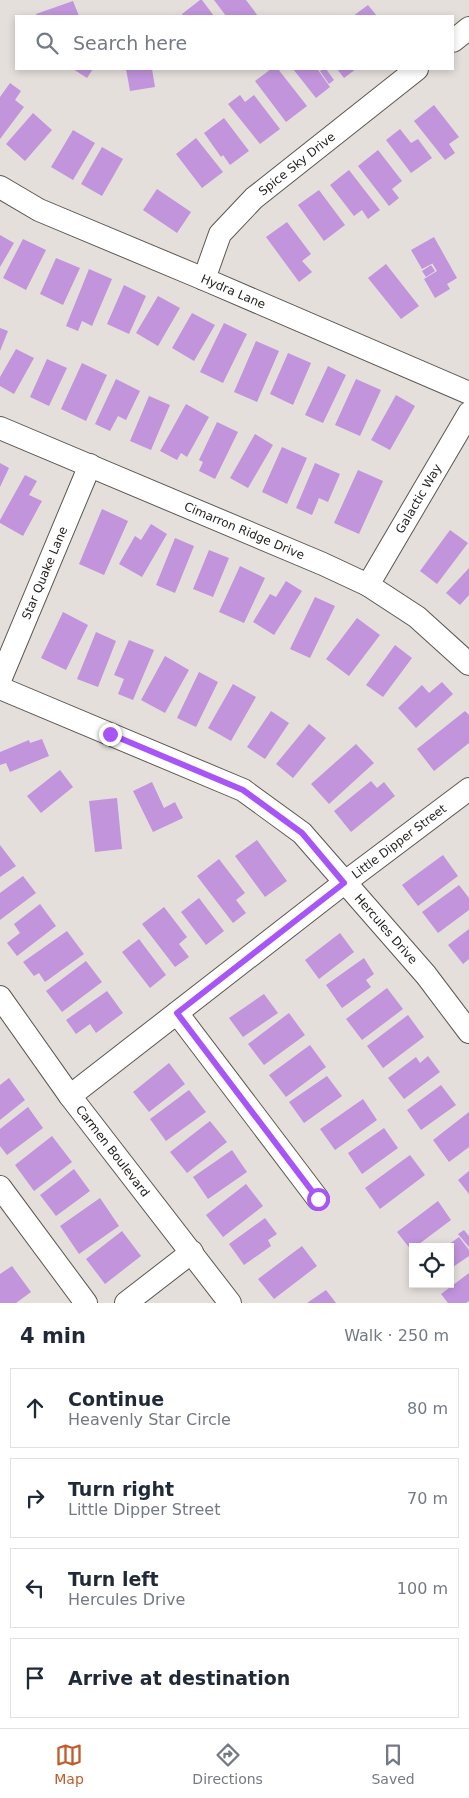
<!DOCTYPE html>
<meta charset="utf-8">
<style>
:root{--surface:#fff;--page:#f6f6f7;--text:#1f2937;--muted:#747a83;--line:#e0e1e3;--accent:#c25c2b}
body{margin:0;font-family:"DejaVu Sans",sans-serif;background:var(--page);color:var(--text)}
.controls{position:absolute;right:15px;bottom:15px;display:grid;overflow:hidden;border-radius:0px;box-shadow:0 2px 8px #0003}
.controls button{width:45px;height:45px;display:grid;place-items:center;padding:0;border:0;border-bottom:1px solid var(--line);background:var(--surface);color:var(--text);font:25px sans-serif}
.stop{position:absolute;width:15px;height:15px;margin:-11px;border:4px solid #a855f7;border-radius:50%;background:#fff}
.stop.end{background:#a855f7;border-color:#fff;box-shadow:0 1px 5px #0008}
.list{margin:0;padding:0;list-style:none}
h2{display:flex;justify-content:space-between;align-items:center;height:65px;margin:0;padding:0 20px;font-size:21px}
h2 small{font-size:16px;font-weight:400;color:var(--muted)}
.list li{display:grid;grid-template-columns:32px 1fr auto;gap:15px;align-items:center;box-sizing:border-box;height:80px;margin:0 10px 10px;padding:0 10px;border:1px solid var(--line);border-radius:0px}
.list b{display:block;font-size:19px;white-space:nowrap}
.list p{margin:0;font-size:16px;white-space:nowrap;color:var(--muted)}
.list em{font-size:16px;font-style:normal;color:var(--muted)}
.icon{flex:none;width:28px;height:28px;fill:none;stroke:currentColor;stroke-width:2;stroke-linecap:round;stroke-linejoin:round}
.map{position:relative;flex:none;width:469px;height:1303px;overflow:hidden}
.search{position:absolute;background:var(--surface);box-shadow:0 2px 8px #0003;left:15px;right:15px;top:15px;height:55px;display:flex;align-items:center;gap:12px;box-sizing:border-box;padding:0 18px;border-radius:0px;color:var(--muted);font-size:19px}
.sheet{height:425px;background:var(--surface)}
nav{display:flex;justify-content:space-around;align-items:center;box-sizing:border-box;height:70px;border-top:1px solid var(--line);background:var(--surface);font-size:14px;color:var(--muted)}
nav a{display:grid;justify-items:center;gap:2px}
nav .on{color:var(--accent)}
.map>svg:first-child{display:block}
.building{fill:#c194dc}
.lines{fill:none;stroke-linecap:round;stroke-linejoin:round}
.minor-casing{stroke:#5b5753;stroke-width:24}
.minor{stroke:#fff;stroke-width:22}
.route{stroke:#a855f7;stroke-width:6}
.labels{text-anchor:middle;stroke-width:4;stroke-linejoin:round;paint-order:stroke}
.street-label{font-size:12px;fill:#252321;stroke:#f2ece8}
</style>
<div class="map">
<svg width="469" height="1303" viewBox="0 0 469 1303">
<rect width="100%" height="100%" fill="#e4dfdb"/>
<path class="building" d="M200,0H202L214,16H183L182,14Z
M214,0H246L258,16H226Z
M73,1L79,16H37L36,14Z
M368,5L377,16H353Z
M73,69H93L87,78Z
M126,69H152L155,87L130,91Z
M271,69H278L307,106L286,122L255,81Z
M293,69H319L318,70L330,87L316,98Z
M323,69H326L334,80L329,84L320,71Z
M337,69H356L344,78Z
M10,83L21,91L15,100L24,107L0,139V97Z
M240,95L245,102L254,95L280,129L260,144L228,104Z
M434,105L459,137L449,144L455,153L445,160L414,121Z
M33,113L52,130L25,161L6,144Z
M224,118L249,151L230,165L223,155L221,157L204,133Z
M400,129L411,143L418,139L432,158L411,173L386,140Z
M73,130L95,143L73,180L51,167Z
M196,138L223,172L202,188L176,154Z
M102,147L123,159L102,196L81,184Z
M378,150L402,181L392,189L399,198L389,206L358,166Z
M349,170L380,210L368,219L362,210L354,216L330,185Z
M157,189L191,212L177,233L143,210Z
M319,190L345,225L324,241L298,205Z
M287,222L311,254L302,261L312,272L299,282L266,237Z
M0,235L14,243L0,267Z
M434,237L457,278L447,284L450,289L435,298L424,279L437,271L432,263L435,262L422,269L411,250Z
M23,239L46,250L26,290L3,278Z
M56,258L80,268L63,305L40,294Z
M386,264L419,306L401,319L368,278Z
M431,265L435,271L426,277L422,271Z
M89,269L112,279L92,326L82,321L78,331L66,326Z
M124,285L146,296L129,334L107,324Z
M158,296L180,308L158,346L136,333Z
M192,313L215,325L194,361L172,348Z
M224,323L247,334L223,383L200,372Z
M0,328L8,331L0,351Z
M256,341L279,351L257,402L234,392Z
M16,349L34,358L14,394L0,386V377Z
M288,353L311,363L293,405L270,394Z
M47,359L67,368L49,406L30,397Z
M82,363L107,375L86,421L61,409Z
M328,366L346,375L323,423L305,415Z
M116,379L140,391L126,420L118,416L110,431L95,424Z
M356,379L381,390L360,436L335,425Z
M396,395L415,406L390,450L371,440Z
M149,396L170,405L151,450L130,441Z
M186,404L209,417L187,457L181,453L177,460L160,451Z
M217,422L238,432L215,479L199,471L203,462L199,460Z
M255,434L273,445L248,488L230,478Z
M282,447L307,458L287,504L262,492Z
M0,463L9,468L0,487Z
M315,463L340,474L328,502L319,498L312,515L296,508Z
M358,470L383,481L359,534L334,523Z
M25,475L37,481L29,495L42,501L23,536L0,523V520Z
M102,509L128,521L104,575L79,564Z
M151,524L167,534L142,577L119,564L135,536L141,540Z
M450,530L468,543L437,584L420,571Z
M175,538L194,546L175,593L156,585Z
M209,550L229,558L213,597L193,589Z
M240,566L265,578L244,623L219,612Z
M469,568V595L460,605L446,593Z
M286,581L302,591L274,635L253,622L270,594L276,597Z
M315,597L335,606L310,658L290,649Z
M63,612L88,625L66,670L41,658Z
M357,618L380,635L349,676L326,659Z
M96,632L116,641L98,687L77,679Z
M129,640L154,650L133,700L118,694L124,679L114,675Z
M395,645L412,658L383,697L366,685Z
M165,656L189,670L165,713L141,700Z
M199,672L218,682L196,727L177,718Z
M442,682L453,694L416,728L398,708L422,685L429,693Z
M233,684L256,697L231,741L208,728Z
M271,711L289,723L265,759L247,747Z
M465,711L469,715V743L434,771L417,749Z
M309,724L326,738L293,778L276,764Z
M42,739L49,756L10,772L6,763L0,765V752L29,740L30,743Z
M356,744L374,763L329,804L311,784Z
M60,770L73,787L41,813L27,796Z
M371,781L377,788L384,782L395,796L351,832L334,811Z
M152,782L164,808L175,802L183,818L153,832L133,791Z
M117,798L122,849L95,852L89,801Z
M257,840L287,881L265,897L235,856Z
M0,845L16,866L0,877Z
M443,855L458,876L418,906L402,885Z
M219,859L245,893L236,900L246,913L233,923L197,876Z
M23,876L36,893L0,920V893Z
M459,885L469,898V910L438,933L422,912Z
M199,898L224,931L206,945L181,912Z
M40,904L56,926L17,956L7,943L20,933L14,924Z
M164,907L187,937L179,944L189,957L175,967L142,924Z
M469,929V959L463,964L448,945Z
M67,931L84,954L45,982L39,973L34,976L23,962Z
M340,933L354,952L319,979L305,960Z
M139,939L166,975L150,988L122,952Z
M364,958L374,974L366,980L371,987L342,1008L326,985Z
M86,961L102,982L62,1012L46,991Z
M387,988L403,1009L362,1040L346,1019Z
M107,991L123,1013L96,1033L90,1024L76,1034L66,1020Z
M264,994L278,1013L243,1037L229,1018Z
M289,1013L305,1035L264,1065L248,1044Z
M408,1015L424,1037L383,1068L367,1046Z
M310,1045L326,1067L286,1097L269,1075Z
M428,1056L440,1072L404,1099L388,1078L416,1057L420,1063Z
M169,1063L185,1084L149,1112L133,1092Z
M327,1076L342,1096L304,1123L289,1102Z
M9,1078L25,1100L0,1120V1085Z
M441,1085L456,1105L421,1130L407,1110Z
M189,1090L206,1112L166,1141L150,1119Z
M363,1099L377,1120L335,1150L320,1129Z
M28,1107L43,1128L7,1155L0,1146V1129Z
M469,1112V1147L449,1162L433,1140Z
M210,1121L227,1142L187,1173L170,1152Z
M384,1128L398,1148L362,1174L348,1153Z
M52,1136L72,1162L34,1191L15,1165Z
M232,1150L247,1172L208,1199L193,1177Z
M410,1155L425,1175L380,1209L365,1188Z
M74,1169L90,1191L56,1216L40,1195Z
M469,1171V1194L458,1180Z
M246,1184L263,1206L223,1237L206,1215Z
M100,1198L119,1226L79,1254L60,1226Z
M438,1201L451,1220L415,1247H413L411,1250L397,1232Z
M265,1218L277,1234L268,1240L271,1246L244,1265L229,1244Z
M464,1230L469,1236V1247L458,1234Z
M122,1231L141,1256L105,1284L86,1259Z
M459,1237L469,1250V1256L450,1269V1247H445Z
M302,1246L317,1266L274,1299L258,1279Z
M12,1266L31,1292L16,1303H0V1274Z
M469,1273V1301L466,1303H448L441,1294Z
M326,1290L336,1303H307Z"/>
<g class="lines">
<defs>
<g id="minor">
<path d="M453,41L469,28"/>
<path id="s1" d="M0,187L39,210L204,279L469,393"/>
<path id="s2" d="M204,279L220,234L254,198L417,69"/>
<path id="s3" d="M0,428L323,564L368,585L417,617L469,664"/>
<path id="s4" d="M368,585L469,413"/>
<path id="s5" d="M0,680L90,465"/>
<path id="s6" d="M0,688L243,790L302,833L426,975L469,1032"/>
<path id="s7" d="M0,997L70,1096L230,1303"/>
<path d="M177,1013L318,1199"/>
<path id="s8" d="M70,1096L344,883L469,789"/>
<path d="M0,1187L86,1303"/>
<path d="M126,1303L192,1252"/>
</g>
</defs>
<use href="#minor" class="minor-casing"/>
<use href="#minor" class="minor"/>
</g>
<g class="lines">
<path class="route" d="M110,734L243,790L302,833L344,883L177,1013L318,1199"/>
</g>
<g class="labels">
<g class="street-label">
<text dy="4" stroke="none"><textPath href="#s2" startOffset="152">Spice Sky Drive</textPath></text>
<text dy="4" stroke="none"><textPath href="#s1" startOffset="256">Hydra Lane</textPath></text>
<text dy="4" stroke="none"><textPath href="#s4" startOffset="100">Galactic Way</textPath></text>
<text dy="4" stroke="none"><textPath href="#s3" startOffset="265">Cimarron Ridge Drive</textPath></text>
<text dy="4" stroke="none"><textPath href="#s5" startOffset="116">Star Quake Lane</textPath></text>
<text dy="4" stroke="none"><textPath href="#s8" startOffset="416">Little Dipper Street</textPath></text>
<text dy="4" stroke="none"><textPath href="#s6" startOffset="464">Hercules Drive</textPath></text>
<text dy="4" stroke="none"><textPath href="#s7" startOffset="191">Carmen Boulevard</textPath></text>
</g>
</g>
</svg>
<div class="controls">
<button><svg class="icon" aria-label="locate" viewBox="0 0 24 24"><circle cx="12" cy="12" r="6"/><path d="M12 2v4M12 18v4M2 12h4M18 12h4"/></svg></button>
</div>
<div class="stop" style="left:318px;top:1199px"></div>
<div class="stop end" style="left:110px;top:734px"></div>
<div class="search"><svg class="icon" aria-label="search" viewBox="0 0 24 24"><circle cx="10" cy="10" r="6"/><path d="M15 15l6 6"/></svg>Search here</div>
</div>
<section class="sheet">
<h2>4 min<small>Walk · 250 m</small></h2>
<ul class="list">
<li><svg class="icon" aria-label="ahead" viewBox="0 0 24 24"><path d="M12 20V5M6 11l6-6 6 6"/></svg><div><b>Continue</b><p>Heavenly Star Circle</p></div><em>80 m</em></li>
<li><svg class="icon" aria-label="right" viewBox="0 0 24 24"><path d="M7 20v-9h11M14 6l5 5-5 5"/></svg><div><b>Turn right</b><p>Little Dipper Street</p></div><em>70 m</em></li>
<li><svg class="icon" aria-label="left" viewBox="0 0 24 24"><path d="M17 20v-9H6M10 6l-5 5 5 5"/></svg><div><b>Turn left</b><p>Hercules Drive</p></div><em>100 m</em></li>
<li><svg class="icon" aria-label="arrive" viewBox="0 0 24 24"><path d="M6 21V4h12l-3 4 3 4H6"/></svg><div><b>Arrive at destination</b></div></li>
</ul>
</section>
<nav>
<a class="on"><svg class="icon" aria-label="map" viewBox="0 0 24 24"><path d="M3 6l6-2 6 2 6-2v14l-6 2-6-2-6 2zM9 4v14M15 6v14"/></svg>Map</a>
<a><svg class="icon" aria-label="directions" viewBox="0 0 24 24"><path d="M12 3l9 9-9 9-9-9zM9 14v-3h6M13 9l2 2-2 2"/></svg>Directions</a>
<a><svg class="icon" aria-label="saved" viewBox="0 0 24 24"><path d="M7 4h10v16l-5-4-5 4z"/></svg>Saved</a>
</nav>
